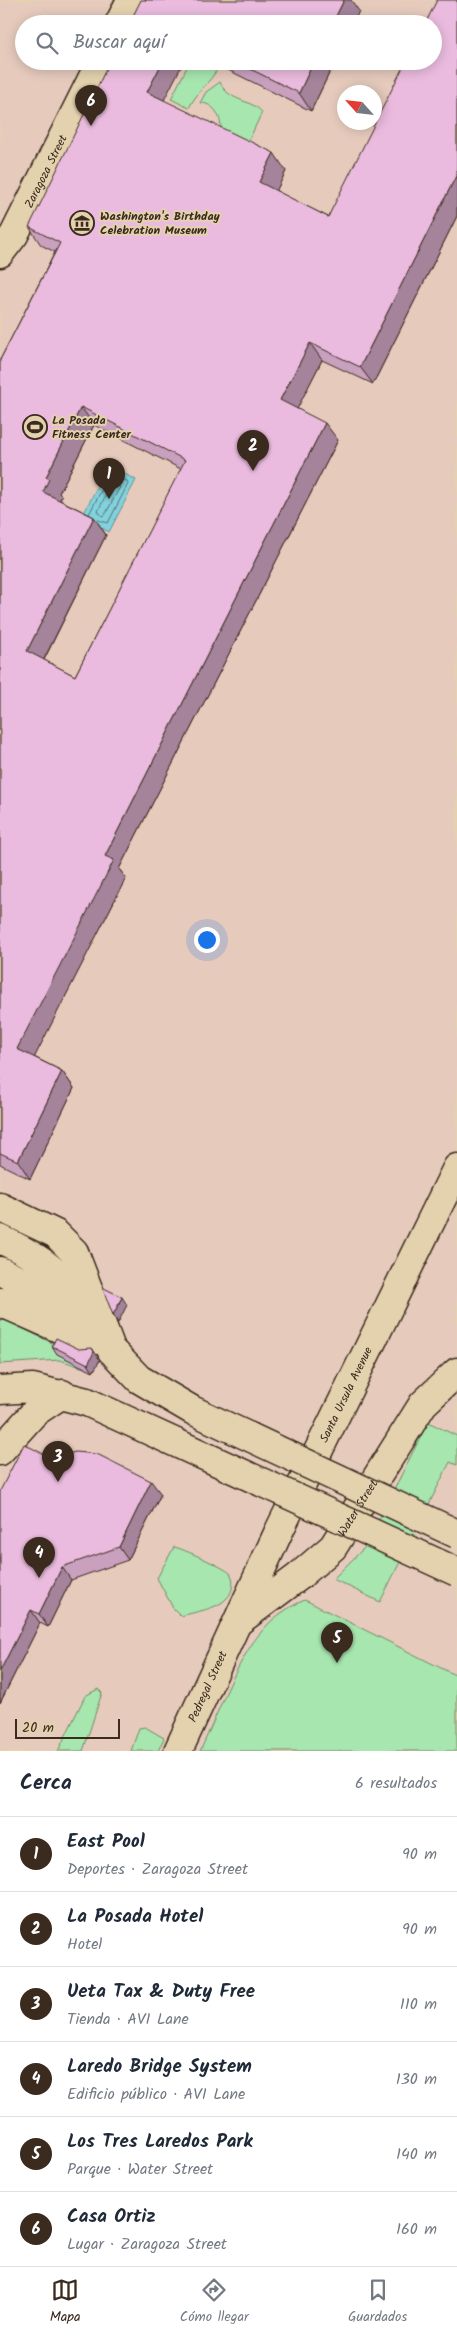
<!DOCTYPE html>
<html lang="es">
<meta charset="utf-8">
<style>
:root{--surface:#fff;--page:#f6f6f7;--text:#1f2937;--muted:#747a83;--line:#e0e1e3;--accent:#3b2a1e}
body{margin:0;font-family:Kalam,sans-serif;background:var(--page);color:var(--text)}
.compass{position:absolute;left:337px;top:85px;width:45px;height:45px;border-radius:50%;background:var(--surface);box-shadow:0 2px 12px #0003;rotate:297deg}
.scale{position:absolute;left:15px;bottom:12px;width:105px;box-sizing:border-box;padding-left:5px;border:2px solid #3b2a1e;border-top:0;font-size:14px;line-height:18px;white-space:nowrap;color:#3b2a1e;-webkit-text-stroke:4px #e4d2af;paint-order:stroke}
.you{position:absolute;left:206px;top:939px;width:18px;height:18px;margin:-12px;border:4px solid #fff;border-radius:50%;background:#1a73e8;box-shadow:0 0 0 8px #1a73e833}
.badge{display:grid;place-items:center;width:32px;height:32px;border-radius:50%;background:var(--accent);color:#fff;font-size:16px;font-weight:700}
.pin{position:absolute;translate:-50% -41px;filter:drop-shadow(0 1px 2px #0008)}
.pin::after{content:'';position:absolute;top:26px;width:18px;height:15px;background:inherit;clip-path:polygon(0 0,100% 0,50% 100%)}
.list{margin:0;padding:0;list-style:none}
h2{display:flex;justify-content:space-between;align-items:center;height:65px;margin:0;padding:0 20px;font-size:21px}
h2 small{font-size:16px;font-weight:400;color:var(--muted)}
.list li{display:grid;grid-template-columns:32px 1fr auto;gap:15px;align-items:center;box-sizing:border-box;height:75px;padding:0 20px;border-top:1px solid var(--line)}
.list b{display:block;font-size:19px;white-space:nowrap}
.list p{margin:0;font-size:16px;white-space:nowrap;color:var(--muted)}
.list em{font-size:16px;font-style:normal;color:var(--muted)}
.icon{flex:none;width:28px;height:28px;fill:none;stroke:currentColor;stroke-width:2;stroke-linecap:round;stroke-linejoin:round}
.map{position:relative;flex:none;width:457px;height:1751px;overflow:hidden}
.search{position:absolute;background:var(--surface);box-shadow:0 2px 12px #0003;left:15px;right:15px;top:15px;height:55px;display:flex;align-items:center;gap:12px;box-sizing:border-box;padding:0 18px;border-radius:28px;color:var(--muted);font-size:19px}
.sheet{height:515px;background:var(--surface)}
nav{display:flex;justify-content:space-around;align-items:center;box-sizing:border-box;height:70px;border-top:1px solid var(--line);background:var(--surface);font-size:14px;color:var(--muted)}
nav a{display:grid;justify-items:center;gap:2px}
nav .on{color:var(--accent)}
.map>svg:first-child{display:block}
.built{fill:#e6cbbd;fill-rule:evenodd}
.green{fill:#a7e6af;stroke:#718866}
.water{fill:#82d2de;stroke:#668f91}
.lines{fill:none;stroke-linecap:round;stroke-linejoin:round}
.shore{stroke:#576d6b;stroke-width:1}
.street-casing{stroke:#3b2a1e;stroke-width:31}
.secondary-casing{stroke:#3b2a1e;stroke-width:31}
.primary-casing{stroke:#3b2a1e;stroke-width:31}
.street{stroke:#e4d2af;stroke-width:28}
.secondary{stroke:#e4d2af;stroke-width:28}
.primary{stroke:#e4d2af;stroke-width:28}
.primary-bridge-casing{stroke:#3b2a1e;stroke-width:31;stroke-linecap:butt}
.primary-bridge{stroke:#e4d2af;stroke-width:28}
.wall{fill:#c9a1bf;stroke:#3b2a1e;fill-rule:evenodd}
.shaded-wall{fill:#a4839b;stroke:#3b2a1e}
.building{fill:#eabbde;stroke:#3b2a1e;fill-rule:evenodd}
.labels{text-anchor:middle;stroke-width:4;stroke-linejoin:round;paint-order:stroke}
.street-label{font-size:12px;fill:#3b2a1e;stroke:#e4d2af}
.poi-label{font-size:12px;font-weight:bold;fill:#3b2a1e;stroke:#e4d2af;text-anchor:start}
</style>
<div class="map">
<svg width="457" height="1751" viewBox="0 0 457 1751">
<rect width="100%" height="100%" fill="#e4d2af"/>
<filter id="ink" filterUnits="userSpaceOnUse"><feTurbulence type="fractalNoise" baseFrequency=".02" numOctaves="2"/><feDisplacementMap in="SourceGraphic" scale="10" xChannelSelector="R" yChannelSelector="G"/><feConvolveMatrix kernelMatrix="1 2 1 2 8 2 1 2 1" color-interpolation-filters="sRGB"/></filter>
<g filter="url(#ink)">
<path class="built" d="M0,0H457V1751H0ZM24,24H433V61H24ZM344,92H374V122H344Z"/>
<path class="green" d="M190,61H210L219,66C211,82 197,91 189,108L171,99Z
M220,82C228,102 249,98 262,112L244,151L221,129C221,116 214,103 200,103L206,92Z
M6,1320L62,1348L87,1369L60,1360L0,1364V1321Z
M428,1422L457,1436V1465L450,1462L380,1602L333,1579L365,1547Z
M174,1547C182,1548 225,1568 230,1573C235,1580 233,1592 227,1598C218,1609 194,1612 181,1616L173,1608L157,1578Z
M305,1600L457,1676V1751H200C217,1716 237,1659 262,1631C273,1617 290,1606 305,1600Z
M98,1689L102,1693L100,1699L83,1751H58L85,1696Z
M145,1727L164,1738L158,1751H131L139,1728Z"/>
<path class="water" d="M108,465L136,480L109,532L82,517Z"/>
<g class="lines">
<path class="shore" d="M115,482L120,487L105,515L102,516L98,511L112,483Z
M89,514L110,474L127,481L128,484L108,523L98,520"/>
<defs>
<g id="street">
<path d="M119,24L131,0"/>
<path id="s1" d="M0,253L14,235L101,61"/>
</g>
<g id="secondary">
<path id="s2" d="M239,1621L298,1577L333,1547L423,1404L457,1372"/>
<path id="s3" d="M178,1751L278,1533L457,1168"/>
</g>
<path id="primary" d="M0,1207L56,1234L74,1252L112,1351
M0,1239C43,1259 61,1272 87,1312
M0,1271L44,1293L90,1332
M0,1302L90,1342
M0,1390L33,1388L87,1402
M0,1451L35,1412L62,1394"/>
</defs>
<use href="#street" class="street-casing"/>
<use href="#secondary" class="secondary-casing"/>
<use href="#primary" class="primary-casing"/>
<use href="#street" class="street"/>
<use href="#secondary" class="secondary"/>
<use href="#primary" class="primary"/>
<defs>
<path id="primary-bridge" d="M112,1351L139,1379L192,1410L457,1534
M87,1402L457,1572"/>
</defs>
<use href="#primary-bridge" class="primary-bridge-casing"/>
<use href="#primary-bridge" class="primary-bridge"/>
</g>
<path class="wall" d="M457,0V216L373,384L322,360L297,408L338,440L119,869L126,878L34,1057L62,1071L74,1088L30,1179L0,1164V360L55,252L41,245L29,227L164,101L286,171L276,191L328,217ZM94,425L181,469L75,676L44,660L106,535L94,517L60,500L62,496L59,493Z
M210,61H335L311,111Z
M52,1346L100,1360L93,1372L57,1354Z
M53,1459L161,1494L128,1560L71,1580L48,1627L40,1623L0,1703V1491Z"/>
<path class="shaded-wall" d="M344,0H351L359,11L353,24H332Z
M163,61H184L159,110L147,92Z
M314,61H335L311,111L299,93Z
M274,153L286,171L272,200L259,182Z
M457,174V216L373,384L360,367Z
M310,343L322,360L293,417L280,400Z
M81,407L94,425L59,493L62,496L55,509L43,492L46,477Z
M325,423L338,440L119,869L126,878L30,1066L17,1049L105,856Z
M94,517L106,535L39,669L27,651Z
M62,1071L74,1088L30,1179L18,1161Z
M122,1297L127,1305L118,1323L113,1315Z
M92,1348L100,1360L93,1372L88,1364Z
M151,1481L161,1494L128,1560L119,1547Z
M62,1567L71,1580L48,1627L39,1614Z
M31,1610L40,1623L0,1703V1671Z"/>
<path class="building" d="M141,0H344L332,24H129Z
M437,0H457V174L360,367L310,343L280,400L325,423L105,856L114,860L17,1049L62,1071L18,1161L0,1153V360L60,243L29,227L110,61H163L147,92L274,153L259,182L328,217L406,61H433V24H425ZM81,407L185,460L75,676L27,651L94,517L43,492L49,479L46,477Z
M234,61H314L299,93Z
M102,1287L122,1297L113,1315Z
M56,1338L79,1349L92,1348L94,1352L88,1364L52,1346Z
M24,1444L53,1459L75,1452L97,1454L151,1481L119,1547L62,1567L39,1614L31,1610L0,1671V1491Z"/>
</g>
<defs>
<symbol id="museum-ring" viewBox="-11 -11 22 22"><circle r="9.5" fill="#e4d2af" stroke="#3b2a1e" stroke-width="1.5"/><path d="M0-6L6-3V-2H-6V-3ZM-5-1h2V3h-2ZM-1-1h2V3h-2ZM3-1h2V3H3ZM-6 4H6V6H-6Z" fill="#3b2a1e"/></symbol>
<symbol id="stadium-ring" viewBox="-11 -11 22 22"><circle r="9.5" fill="#e4d2af" stroke="#3b2a1e" stroke-width="1.5"/><path d="M0-5a6.5 5 0 1 0 0 10a6.5 5 0 1 0 0-10ZM-3.5-1.8h7v3.6h-7Z" fill="#3b2a1e"/></symbol>
</defs>
<g fill-rule="evenodd">
<use href="#museum-ring" x="68" y="209" width="28" height="28"/>
<use href="#stadium-ring" x="21" y="413" width="28" height="28"/>
</g>
<g class="labels">
<g class="street-label">
<text dy="4" stroke="none"><textPath href="#s1" startOffset="94">Zaragoza Street</textPath></text>
<text dy="4" stroke="none"><textPath href="#s3" startOffset="394">Santa Ursula Avenue</textPath></text>
<text dy="4" stroke="none"><textPath href="#s2" startOffset="166">Water Street</textPath></text>
<text dy="4" stroke="none"><textPath href="#s3" startOffset="71">Pedregal Street</textPath></text>
</g>
<g class="poi-label">
<text x="100" y="220">Washington's Birthday<tspan x="100" dy="14">Celebration Museum</tspan></text>
<text x="52" y="424">La Posada<tspan x="52" dy="14">Fitness Center</tspan></text>
</g>
</g>
</svg>
<svg class="compass" viewBox="-18 -18 36 36"><path d="M0-13l5 13h-10z" fill="#e53935"/><path d="M0 13l5-13h-10z" fill="#747a83"/></svg>
<div class="scale">20 m</div>
<div class="you"></div>
<div class="pin badge" style="left:109px;top:499px">1</div>
<div class="pin badge" style="left:253px;top:471px">2</div>
<div class="pin badge" style="left:58px;top:1482px">3</div>
<div class="pin badge" style="left:39px;top:1578px">4</div>
<div class="pin badge" style="left:337px;top:1663px">5</div>
<div class="pin badge" style="left:91px;top:126px">6</div>
<div class="search"><svg class="icon" aria-label="search" viewBox="0 0 24 24"><circle cx="10" cy="10" r="6"/><path d="M15 15l6 6"/></svg>Buscar aquí</div>
</div>
<section class="sheet">
<h2>Cerca<small>6 resultados</small></h2>
<ul class="list">
<li><span class="badge">1</span><div><b>East Pool</b><p>Deportes · Zaragoza Street</p></div><em>90 m</em></li>
<li><span class="badge">2</span><div><b>La Posada Hotel</b><p>Hotel</p></div><em>90 m</em></li>
<li><span class="badge">3</span><div><b>Ueta Tax &amp; Duty Free</b><p>Tienda · AVI Lane</p></div><em>110 m</em></li>
<li><span class="badge">4</span><div><b>Laredo Bridge System</b><p>Edificio público · AVI Lane</p></div><em>130 m</em></li>
<li><span class="badge">5</span><div><b>Los Tres Laredos Park</b><p>Parque · Water Street</p></div><em>140 m</em></li>
<li><span class="badge">6</span><div><b>Casa Ortiz</b><p>Lugar · Zaragoza Street</p></div><em>160 m</em></li>
</ul>
</section>
<nav>
<a class="on"><svg class="icon" aria-label="map" viewBox="0 0 24 24"><path d="M3 6l6-2 6 2 6-2v14l-6 2-6-2-6 2zM9 4v14M15 6v14"/></svg>Mapa</a>
<a><svg class="icon" aria-label="directions" viewBox="0 0 24 24"><path d="M12 3l9 9-9 9-9-9zM9 14v-3h6M13 9l2 2-2 2"/></svg>Cómo llegar</a>
<a><svg class="icon" aria-label="saved" viewBox="0 0 24 24"><path d="M7 4h10v16l-5-4-5 4z"/></svg>Guardados</a>
</nav>
